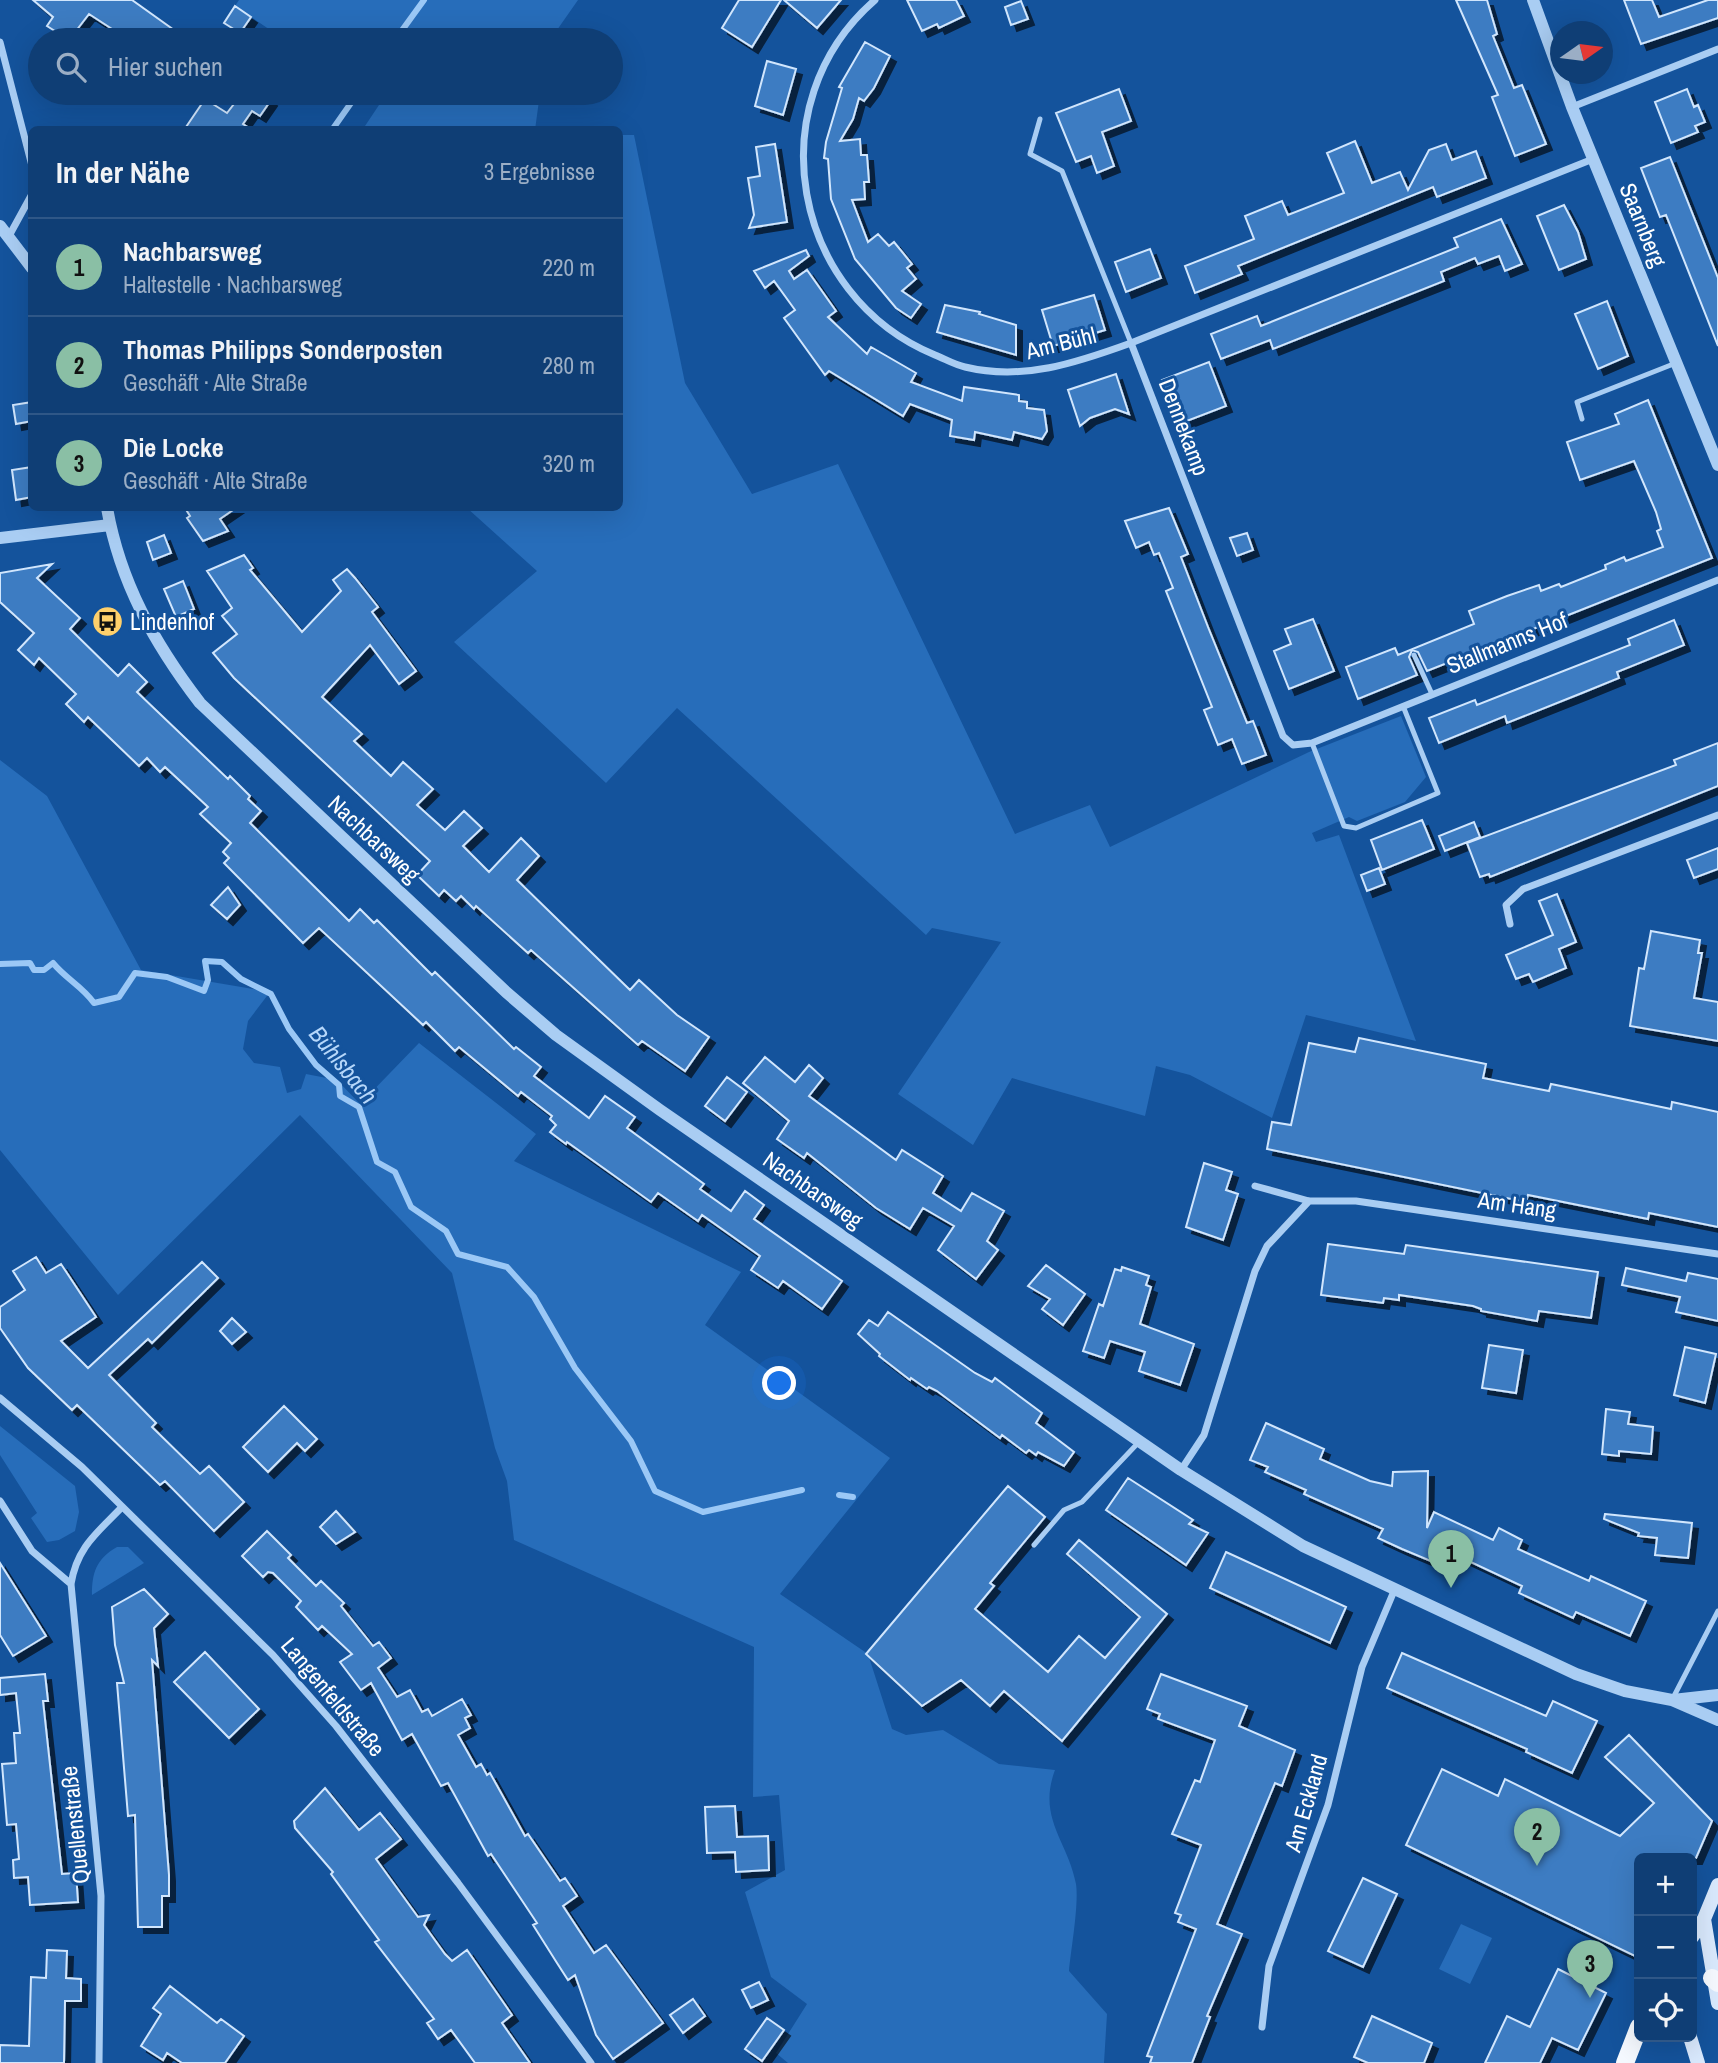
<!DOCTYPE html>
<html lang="de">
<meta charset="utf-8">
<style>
:root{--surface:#0f3e75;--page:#18457a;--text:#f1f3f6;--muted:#9baec5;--line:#2f5787;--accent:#8abfa5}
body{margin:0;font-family:"Archivo Narrow",sans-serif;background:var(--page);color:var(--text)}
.controls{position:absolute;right:21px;bottom:21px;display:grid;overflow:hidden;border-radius:10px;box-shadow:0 7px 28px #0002}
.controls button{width:63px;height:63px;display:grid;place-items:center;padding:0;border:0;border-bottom:2px solid var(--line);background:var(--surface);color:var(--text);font:35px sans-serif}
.compass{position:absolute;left:1550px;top:21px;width:63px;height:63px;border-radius:50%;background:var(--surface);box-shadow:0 7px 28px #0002;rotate:76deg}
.you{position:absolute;left:780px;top:1384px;width:24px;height:24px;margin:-18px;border:5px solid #fff;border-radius:50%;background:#1a73e8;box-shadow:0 0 0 10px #1a73e833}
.badge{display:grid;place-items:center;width:46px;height:46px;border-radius:50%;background:var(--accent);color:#111;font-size:23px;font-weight:700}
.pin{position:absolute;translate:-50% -58px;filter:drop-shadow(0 2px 4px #0008)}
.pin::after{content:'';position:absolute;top:37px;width:24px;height:21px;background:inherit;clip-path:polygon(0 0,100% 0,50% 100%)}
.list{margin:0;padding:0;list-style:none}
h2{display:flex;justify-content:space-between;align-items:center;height:91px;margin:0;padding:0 28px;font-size:30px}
h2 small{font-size:23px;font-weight:400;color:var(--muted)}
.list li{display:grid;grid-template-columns:46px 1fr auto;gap:21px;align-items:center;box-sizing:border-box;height:98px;padding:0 28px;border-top:2px solid var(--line)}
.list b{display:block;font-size:26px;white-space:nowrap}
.list p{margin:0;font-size:23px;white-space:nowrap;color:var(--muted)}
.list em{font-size:23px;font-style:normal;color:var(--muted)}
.icon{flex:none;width:38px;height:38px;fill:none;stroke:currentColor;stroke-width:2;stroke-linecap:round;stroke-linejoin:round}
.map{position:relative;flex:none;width:1718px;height:2063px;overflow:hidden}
.search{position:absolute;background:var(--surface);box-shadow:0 7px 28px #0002;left:28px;top:28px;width:595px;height:77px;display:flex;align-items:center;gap:18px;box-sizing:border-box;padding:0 24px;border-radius:38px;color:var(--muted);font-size:26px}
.panel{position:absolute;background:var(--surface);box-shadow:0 7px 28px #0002;left:28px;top:126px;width:595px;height:385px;border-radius:10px}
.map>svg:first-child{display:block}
.green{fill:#276dba}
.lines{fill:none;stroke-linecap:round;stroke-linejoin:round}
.stream{stroke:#9bc8f6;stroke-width:6}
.building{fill:#3d7cc2;stroke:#d1e6fd;stroke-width:2;filter:url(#shadow)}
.service{stroke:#a9cdf3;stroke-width:5}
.minor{stroke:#a9cdf3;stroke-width:7}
.tertiary{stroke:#a9cdf3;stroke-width:12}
.secondary{stroke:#d9e9fd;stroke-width:14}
.primary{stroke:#f5f9ff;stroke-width:18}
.labels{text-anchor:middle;stroke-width:6;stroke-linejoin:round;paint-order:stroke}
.street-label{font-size:23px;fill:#fff;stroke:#14539c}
.poi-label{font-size:23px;fill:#fff;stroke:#14539c;text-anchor:start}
.water-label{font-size:24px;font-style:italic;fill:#b6d7fa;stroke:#14539c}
</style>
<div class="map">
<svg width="1718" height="2063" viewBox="0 0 1718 2063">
<defs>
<filter id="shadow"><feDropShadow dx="6" dy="6" stdDeviation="0" flood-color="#0009"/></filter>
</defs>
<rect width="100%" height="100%" fill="#14539c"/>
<path class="green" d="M239,0H578L550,40H285L235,6Z
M363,93H540L535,130L363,129L379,105Z
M620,135H634L685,383L752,494L838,464L1015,834L1090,805L1110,847L1309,752L1401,716L1426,777L1405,802L1357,821L1349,817L1312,833L1316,842L1339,835L1416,1041L1306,1015L1272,1118L1190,1075L1156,1066L1145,1116L1012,1078L973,1145L898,1094L1001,942L932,928L926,935L677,708L606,783L454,642L537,571L467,508H620Z
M0,760L47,796L141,970L270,992L248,1021L243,1049L254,1063L280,1067L287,1093L301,1089L306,1074L337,1080L360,1104L419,1043L536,1134L514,1161L741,1272L705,1325L890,1458L780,1594L868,1654L892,1729L906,1735L943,1730L999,1764L1055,1770C1037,1818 1068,1841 1076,1884C1079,1905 1071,1949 1069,1971L1107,2014L1104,2063H788L776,2053L807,2004L771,1977L745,1892L785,1870L779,1795L753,1797L754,1647L514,1540L507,1481L495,1448L452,1273L300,1115L118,1295L0,1150Z
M0,1426L75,1486L79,1512L75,1531L59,1540L47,1542L31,1518L37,1513L0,1455Z
M117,1547H128L144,1563L92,1595C92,1573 96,1559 117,1547Z
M1461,1924L1492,1938L1470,1984L1439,1969Z"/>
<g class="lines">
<path class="stream" d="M395,40L424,0
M332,130L358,93
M0,964L30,963L34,970H44L53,963C66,979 82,986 94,1003L119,997L135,973L167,977L204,991L208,980L205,961L222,962L241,979L271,994L289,1029L316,1065L339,1085L340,1096L359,1107L377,1162L395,1172L411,1207L446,1231L458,1254L507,1267L534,1297L575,1368L631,1441L655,1491L703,1512L802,1490
M839,1495L853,1497"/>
</g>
<path class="building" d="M33,0H132L188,40H129L89,14L69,40L47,26L53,17Z
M739,0H781L752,47L722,28Z
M784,0H841L817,28Z
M907,0H956L964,16L939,28L937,24L922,31Z
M1456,0H1487L1497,34L1493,36L1514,88L1522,85L1546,144L1515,156L1492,97L1498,95Z
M1624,0H1652L1659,17L1708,0H1718V18L1641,44Z
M1021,1L1028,19L1011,25L1005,7Z
M235,6L251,17L240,33L224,23Z
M865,42L890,56L874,88L864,101L859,98L853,119L840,141L860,139L861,155H867L869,182H864L865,199L852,200L868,242L878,234L889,246L894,242L912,264L907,268L916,279L902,291L921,304L911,318L896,308L855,259L831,199L828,159L824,158L826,142L842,88L839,87Z
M767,61L796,69L783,115L755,106Z
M1119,89L1131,121L1102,132L1114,166L1097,173L1091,156L1076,162L1056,113Z
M1687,89L1694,107L1698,105L1705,122L1695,126L1698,132L1671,143L1655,102Z
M227,93H264L263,95L271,100L260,116L252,111L243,124L252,130H184L205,99L227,113L237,100Z
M1355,141L1372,183L1400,172L1408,190L1429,150L1446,144L1452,160L1476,151L1486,178L1437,197L1433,187L1238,266L1242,274L1195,293L1185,266L1254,239L1245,216L1282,201L1288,215L1344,193L1327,153Z
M775,144L787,222L749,228L754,215L748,178L760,176L756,147Z
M1670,157L1718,278V346L1666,215L1660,217L1641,168Z
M1564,205L1578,232L1586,259L1559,270L1537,216Z
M1501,219L1522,264L1505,271L1499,256L1478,264L1475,258L1441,272L1444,281L1273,349L1270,340L1221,359L1211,334L1257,316L1261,326L1458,247L1454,238Z
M1150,249L1161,278L1126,292L1115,262Z
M806,250L809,256L789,271L794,279L807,270L836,311L828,317L867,354L871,347L916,373L911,382L962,401L964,387L1019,395V401L1027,402V408L1044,410L1047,431L1042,439L1014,432L1012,440L975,432L974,440L950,436L952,420L910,404L903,416L829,371L825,375L784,318L795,310L774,281L765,288L754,271Z
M1094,295L1105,330L1053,346L1042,310Z
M1607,301L1628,356L1598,369L1575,314Z
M945,305L980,312L979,314L1016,325V355L937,332Z
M1209,362L1226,406L1179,424L1162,380Z
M1116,374L1129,414L1115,409L1090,418L1080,426L1068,390Z
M1648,400L1712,558L1427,671L1418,652L1412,650L1409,657L1417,675L1358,699L1346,667L1395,648L1398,655L1474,624L1469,611L1507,596L1539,585L1541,591L1559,584L1561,587L1606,569L1605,565L1624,557L1626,561L1663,547L1657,531L1661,529L1656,512L1634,461L1580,480L1567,442L1619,424L1615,414Z
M32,402V421L16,424L13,405Z
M32,467V497L16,500L12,470Z
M185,508H236L220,519L228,531L203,541L187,518L190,516Z
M1169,508L1188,554L1181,557L1208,627L1247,723L1253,721L1266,755L1242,764L1232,739L1218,745L1204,710L1212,707L1166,591L1173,588L1159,553L1154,555L1149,542L1136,548L1125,521Z
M1247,533L1253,550L1237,556L1230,538Z
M164,535L171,553L153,560L147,542Z
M244,555L253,568L250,570L302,632L341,591L333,580L347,569L355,578L378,607L372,612L416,671L399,684L370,645L322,697L362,734L354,741L391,776L403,762L433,789L417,805L445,830L464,811L482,828L463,846L489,872L521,838L539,856L517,880L630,990L639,980L677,1015L709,1037L685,1071L642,1041L638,1045L531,950L528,953L476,906L474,909L461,896L456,901L444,890L439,896L417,875L430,861L234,678L213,653L237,634L222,616L232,608L207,571Z
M52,564L37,578L80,618L70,629L118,676L129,664L147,682L137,692L228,779L230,776L250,796L248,799L261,811L250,823L337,909L349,921L360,909L374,923L377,920L432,975L435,972L514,1049L516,1047L541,1067L534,1076L589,1118L605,1096L635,1117L627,1128L704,1184L700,1189L731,1211L745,1191L764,1205L754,1219L842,1281L822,1309L783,1281L778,1288L751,1270L760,1256L702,1215L698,1221L658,1193L651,1202L567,1142L566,1144L550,1132L556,1125L550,1119L552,1116L521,1092L518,1096L459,1047L455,1051L426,1022L423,1025L319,928L303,943L224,863L229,858L223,852L231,843L200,814L208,807L165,767L160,772L147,758L139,766L88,717L84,722L66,704L76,694L39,658L34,665L18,650L34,633L0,602V573Z
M183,581L194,609L176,617L164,589Z
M1313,619L1334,671L1289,689L1274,651L1291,644L1285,629Z
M1674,620L1684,645L1617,672L1619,678L1582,693L1507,723L1505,716L1439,743L1429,718L1475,700L1477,705L1520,688L1630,645L1628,639Z
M1718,743V786L1490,877L1489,874L1480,877L1467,843L1676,765L1674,760Z
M1422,820L1434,849L1382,870L1371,840Z
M1474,822L1480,837L1445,851L1439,836Z
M1718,848V869L1694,878L1687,860Z
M1379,868L1385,884L1367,891L1361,875Z
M228,887L240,905L227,919L211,905Z
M1557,894L1576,942L1559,949L1566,968L1533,982L1529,974L1516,979L1506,955L1553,935L1539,901Z
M1651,931L1700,940L1698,953H1702L1694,998L1718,1002V1041L1630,1026L1639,968L1644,969Z
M1359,1038L1486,1064L1483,1078L1549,1091L1551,1084L1671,1109L1672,1102L1718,1112V1227L1649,1213L1648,1219L1528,1195L1526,1202L1267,1149L1272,1122L1291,1125L1309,1043L1355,1052Z
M765,1057L795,1082L809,1065L823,1078L809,1096L896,1160L902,1150L943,1176L933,1193L961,1211L972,1193L1004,1211L987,1241L998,1250L976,1279L938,1250L954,1226L923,1208L910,1229L876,1208L807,1153L804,1158L777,1139L789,1121L743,1083Z
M727,1077L747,1092L725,1121L705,1106Z
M1204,1163L1232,1172L1226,1190L1238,1194L1223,1240L1186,1227Z
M1328,1244L1404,1254L1406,1245L1598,1272L1591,1318L1539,1311L1537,1321L1481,1311V1309L1473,1306L1399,1295V1300L1384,1298L1383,1303L1321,1295Z
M36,1257L46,1273L61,1264L96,1317L61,1341L88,1368L202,1262L218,1278L152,1343L148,1339L109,1375L156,1423L152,1427L200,1474L209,1466L244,1502L214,1531L165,1481L160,1485L77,1405L72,1410L28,1368L0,1328V1307L25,1290L13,1271Z
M1046,1265L1085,1294L1063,1325L1042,1309L1050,1299L1028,1286Z
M1122,1267L1149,1276L1146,1285L1151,1287L1140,1324L1194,1344L1180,1385L1139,1371L1145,1352L1110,1341L1104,1358L1083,1351L1099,1304L1103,1306L1115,1269L1121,1271Z
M1626,1268L1686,1281L1688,1273L1718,1279V1321L1676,1312L1680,1297L1622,1285Z
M888,1312L975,1373L992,1382L995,1378L1042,1413L1036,1423L1074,1452L1064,1466L1038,1452L1036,1455L1029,1450L1026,1453L1002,1435L1000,1438L937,1391L929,1387L927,1389L911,1378L910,1380L879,1356L880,1354L858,1334L869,1320L878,1326Z
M232,1318L246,1332L232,1344L220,1331Z
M1489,1345L1523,1350L1516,1393L1482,1388Z
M1685,1347L1716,1354L1705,1403L1674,1395Z
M284,1406L317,1439L305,1451L297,1443L268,1472L243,1447Z
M1606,1409L1630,1412L1628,1424L1653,1427L1651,1454L1619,1451V1456L1602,1454Z
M1266,1423L1324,1449L1320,1459L1370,1481L1392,1486L1393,1472L1428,1471L1427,1528L1434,1512L1493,1540L1499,1528L1522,1540L1518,1549L1589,1581L1591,1576L1646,1601L1630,1636L1576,1612L1573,1618L1519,1593L1522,1586L1439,1547L1433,1562L1402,1549L1378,1538L1383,1529L1304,1494L1306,1490L1265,1472L1268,1467L1250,1460Z
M1128,1478L1193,1520L1189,1524L1208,1533L1186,1565L1106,1510Z
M1008,1486L1045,1517L990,1583L994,1586L975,1609L1048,1672L1079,1636L1105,1658L1140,1617L1067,1554L1079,1540L1167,1614L1062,1741L1004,1691L990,1706L961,1680L922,1706L866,1654Z
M336,1511L355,1532L336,1544L320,1527Z
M1605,1514L1692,1523L1688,1558L1655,1555L1657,1538L1638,1536L1639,1533L1604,1519Z
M267,1531L291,1555L288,1558L316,1586L321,1581L344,1603L341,1606L373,1646L379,1642L391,1658L378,1668L397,1697L410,1690L422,1712L428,1709L432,1716L462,1699L471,1715L465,1718L470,1728L458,1735L476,1767L481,1764L487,1775L490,1773L525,1836L528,1834L560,1881L565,1878L577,1896L563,1906L594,1953L606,1945L663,2023L613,2059L596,2035L575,1975L568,1980L557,1963L533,1925L537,1923L491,1854L488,1856L448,1783L441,1786L412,1734L402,1740L371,1683L361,1690L340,1662L352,1654L322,1626L318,1630L296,1607L301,1601L273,1573L268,1572L263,1577L242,1556Z
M1226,1552L1346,1607L1330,1643L1210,1588Z
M0,1563L46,1636L13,1656L0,1635Z
M144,1589L168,1614L154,1628L158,1666L152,1660L169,1875V1896H162V1927H138L135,1815L128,1816L117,1683H124L115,1645L112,1607Z
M205,1652L259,1709L229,1738L174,1682Z
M1402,1653L1546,1716L1553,1701L1597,1721L1572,1773L1526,1752L1527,1749L1387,1688Z
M45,1674L48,1701H43L62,1874L76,1873L78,1902L30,1905L28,1877L14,1878L13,1860L19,1859L16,1824L7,1825L2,1764L16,1763L14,1733H20L16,1693L0,1695V1678Z
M1161,1674L1247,1706L1239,1726L1295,1750L1282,1786L1275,1783L1217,1924L1242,1934L1207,2016L1210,2017L1192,2063H1150L1152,2057L1147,2056L1196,1929L1178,1922L1181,1915L1175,1913L1201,1845L1172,1834L1195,1780L1200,1782L1215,1740L1158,1719L1160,1714L1147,1709Z
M1629,1735L1712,1821L1696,1858H1639V1958L1406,1845L1442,1769L1498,1796L1505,1779L1620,1836L1654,1803L1605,1757Z
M325,1788L359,1830L380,1813L401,1839L376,1859L418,1917L429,1915L424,1925L445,1954L452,1961L467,1950L474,1960L512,2015L502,2023L530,2063H475L451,2030L438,2039L427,2023L434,2019L375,1942L379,1940L331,1874L333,1872L295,1828L294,1821Z
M735,1806L737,1837L768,1836L769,1870L736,1872L735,1852L707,1853L705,1807Z
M1363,1878L1397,1894L1363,1967L1328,1951Z
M47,1950L67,1951L66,1978L81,1979V2001H65L64,2063H0V2045L29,2046L31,1977L46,1978Z
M1558,1969L1606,1993L1578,2050L1552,2038L1540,2063H1485L1507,2016L1530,2027Z
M759,1982L768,2000L751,2008L742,1990Z
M170,1986L217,2023L221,2019L244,2036L225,2063H182L167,2053L163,2060L141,2046L161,2014L153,2008Z
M693,1999L705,2016L683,2033L670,2015Z
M1372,2016L1432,2043L1424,2063H1368L1354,2057Z
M767,2018L784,2030L762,2061L745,2049Z"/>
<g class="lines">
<path class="service" d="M1040,119L1030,154L1062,171L1131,343
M1582,419L1577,402L1676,363
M1414,655L1432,694
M1312,743L1344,826L1356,828L1438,793L1403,706
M1034,1545L1064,1510L1082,1502L1138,1443
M1673,1698L1718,1611"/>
<path class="minor" d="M875,0C756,103 792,296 935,355C945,359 955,365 965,367C1023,381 1076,363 1131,343L1593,159
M0,42L32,166
M1572,107L1718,49
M9,236L32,194
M1131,343L1283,736L1293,745L1312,743L1718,580
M1510,924L1506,905L1523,889L1718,815
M1255,1186L1309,1201H1356L1718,1254
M0,1398L82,1467L273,1655L336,1726L458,1883L591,2063
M1181,1470L1204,1435L1255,1271L1267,1246L1309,1201
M0,1501L32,1551L71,1584
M1262,2027L1269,1966L1328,1805L1362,1667L1394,1591
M99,2063L101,1896L71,1584C77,1547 97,1533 122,1507"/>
<path class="tertiary" d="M1533,0L1572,107L1718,465
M0,226L32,268
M107,508C120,582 154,643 200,703L506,992L556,1035L660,1110L1181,1470L1303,1546L1576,1674L1625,1691L1672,1700L1718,1720
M0,538L110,525
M1673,1700L1718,1695"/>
<path class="secondary" d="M1704,1919L1718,2003
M1692,1937L1704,1919L1718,1885
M1690,2037L1698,2063"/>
<path class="primary" d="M1712,1978L1718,1983
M1625,2063L1639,2027"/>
</g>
<defs>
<symbol id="bus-disc" viewBox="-11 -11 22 22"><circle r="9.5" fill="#ffd06b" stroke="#14539c"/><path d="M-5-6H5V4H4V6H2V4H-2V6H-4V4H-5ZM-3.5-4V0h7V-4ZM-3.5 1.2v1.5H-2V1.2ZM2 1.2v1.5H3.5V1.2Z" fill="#111"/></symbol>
</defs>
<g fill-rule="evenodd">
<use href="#bus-disc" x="90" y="604" width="35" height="35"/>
</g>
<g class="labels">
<g class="street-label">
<text transform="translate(1643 225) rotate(68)" y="8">Saarnberg</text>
<text transform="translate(1061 343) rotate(-14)" y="8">Am Bühl</text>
<text transform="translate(1184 427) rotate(69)" y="8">Dennekamp</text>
<text transform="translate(1507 643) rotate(-22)" y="8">Stallmanns Hof</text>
<text transform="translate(374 839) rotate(43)" y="8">Nachbarsweg</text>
<text transform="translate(813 1190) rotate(35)" y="8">Nachbarsweg</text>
<text transform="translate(1517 1205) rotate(8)" y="8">Am Hang</text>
<text transform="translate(333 1697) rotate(50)" y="8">Langenfeldstraße</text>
<text transform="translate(1306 1803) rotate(-74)" y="8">Am Eckland</text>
<text transform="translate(75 1825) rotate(-96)" y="8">Quellenstraße</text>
</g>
<g class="poi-label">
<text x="130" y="630">Lindenhof</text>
</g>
<g class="water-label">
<text transform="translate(343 1065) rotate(51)" y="8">Bühlsbach</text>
</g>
</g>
</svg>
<div class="controls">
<button>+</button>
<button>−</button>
<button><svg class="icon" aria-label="locate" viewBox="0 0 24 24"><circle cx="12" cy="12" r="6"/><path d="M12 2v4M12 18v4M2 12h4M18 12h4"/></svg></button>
</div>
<svg class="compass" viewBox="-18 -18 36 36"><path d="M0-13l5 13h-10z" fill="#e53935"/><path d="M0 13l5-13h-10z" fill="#9baec5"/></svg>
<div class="you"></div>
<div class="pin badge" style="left:1451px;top:1588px">1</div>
<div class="pin badge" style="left:1537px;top:1866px">2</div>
<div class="pin badge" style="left:1590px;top:1998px">3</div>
<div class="search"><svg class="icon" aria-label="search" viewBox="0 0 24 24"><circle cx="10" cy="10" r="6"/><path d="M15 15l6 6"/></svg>Hier suchen</div>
<section class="panel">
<h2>In der Nähe<small>3 Ergebnisse</small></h2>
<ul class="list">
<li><span class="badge">1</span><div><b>Nachbarsweg</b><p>Haltestelle · Nachbarsweg</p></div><em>220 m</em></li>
<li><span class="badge">2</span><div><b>Thomas Philipps Sonderposten</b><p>Geschäft · Alte Straße</p></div><em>280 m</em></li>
<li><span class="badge">3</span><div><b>Die Locke</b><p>Geschäft · Alte Straße</p></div><em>320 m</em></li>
</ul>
</section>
</div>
